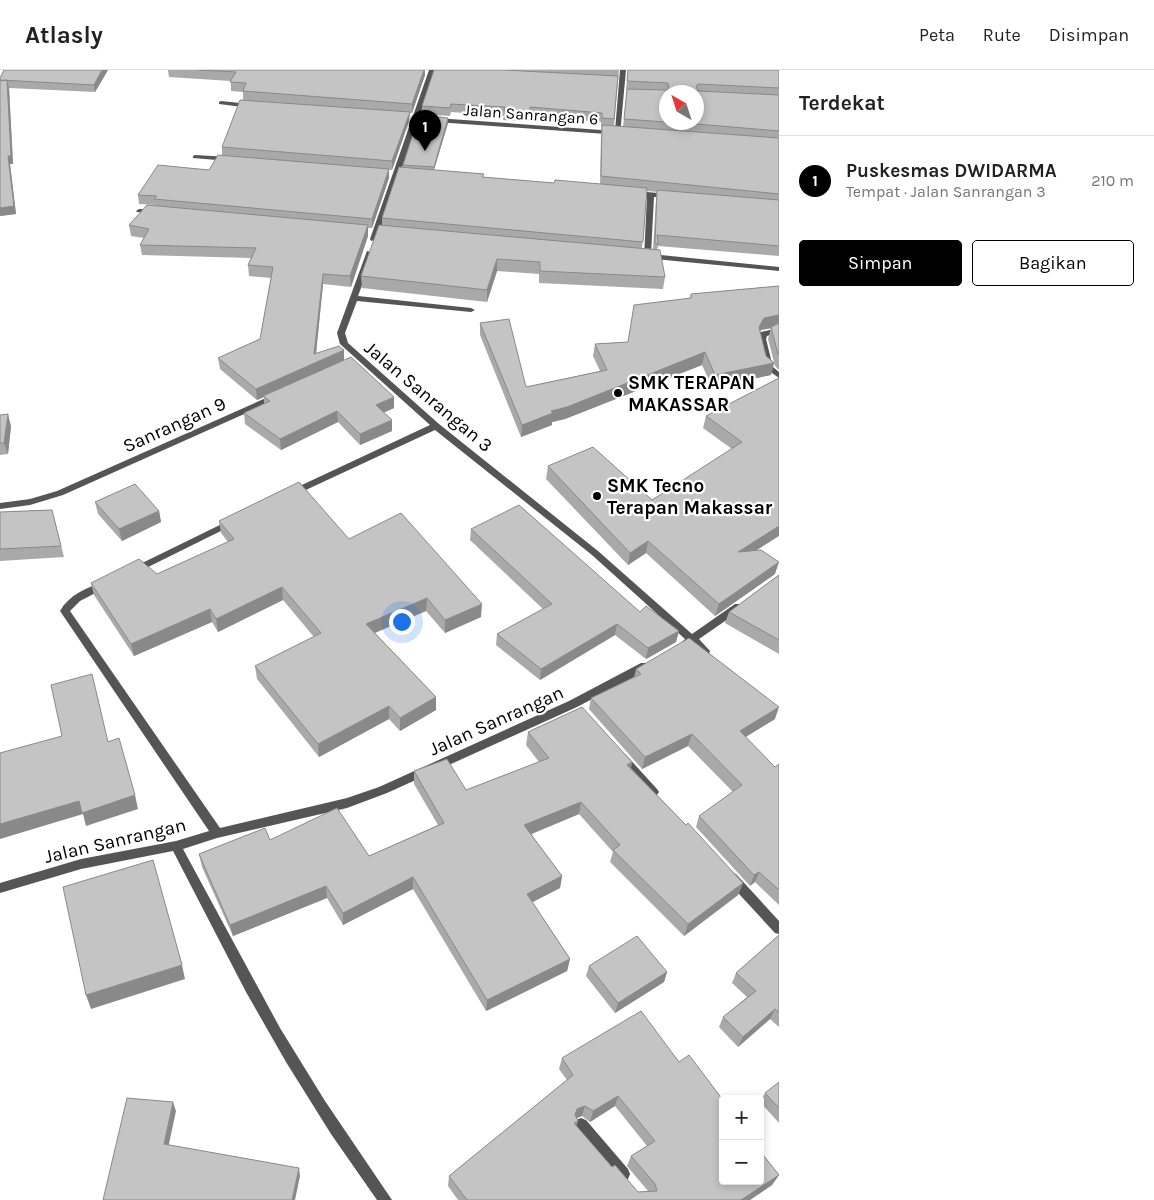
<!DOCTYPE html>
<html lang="id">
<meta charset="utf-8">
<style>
:root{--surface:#fff;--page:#f2f2f2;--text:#222;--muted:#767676;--line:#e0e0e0;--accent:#000}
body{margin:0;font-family:Karla,sans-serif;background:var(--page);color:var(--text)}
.controls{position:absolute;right:15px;bottom:15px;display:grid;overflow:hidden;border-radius:5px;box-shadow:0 2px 8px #0003}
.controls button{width:45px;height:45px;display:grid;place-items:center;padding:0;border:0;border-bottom:1px solid var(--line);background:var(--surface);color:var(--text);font:25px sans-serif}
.compass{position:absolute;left:659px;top:15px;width:45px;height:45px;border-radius:50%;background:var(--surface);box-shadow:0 2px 8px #0003;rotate:321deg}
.you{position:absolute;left:401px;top:551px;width:18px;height:18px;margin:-12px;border:4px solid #fff;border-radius:50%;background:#1a73e8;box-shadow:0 0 0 8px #1a73e833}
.badge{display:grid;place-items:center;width:32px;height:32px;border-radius:50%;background:var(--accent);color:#fff;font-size:16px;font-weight:700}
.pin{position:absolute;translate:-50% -41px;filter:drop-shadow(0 1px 2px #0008)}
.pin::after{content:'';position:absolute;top:26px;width:18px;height:15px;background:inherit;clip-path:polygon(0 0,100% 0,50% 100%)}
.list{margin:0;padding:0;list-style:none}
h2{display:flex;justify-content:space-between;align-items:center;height:65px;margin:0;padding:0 20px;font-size:21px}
h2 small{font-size:16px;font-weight:400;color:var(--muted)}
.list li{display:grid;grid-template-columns:32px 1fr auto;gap:15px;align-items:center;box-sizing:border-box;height:90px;padding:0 20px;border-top:1px solid var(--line)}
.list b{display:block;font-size:19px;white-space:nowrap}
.list p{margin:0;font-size:16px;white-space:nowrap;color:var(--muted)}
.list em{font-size:16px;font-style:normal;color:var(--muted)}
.actions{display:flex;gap:10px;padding:15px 20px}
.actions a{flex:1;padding:11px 0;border:1px solid var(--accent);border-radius:5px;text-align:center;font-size:18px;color:var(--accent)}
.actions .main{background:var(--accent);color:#fff}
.map{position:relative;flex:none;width:779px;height:1130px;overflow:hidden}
header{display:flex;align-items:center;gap:30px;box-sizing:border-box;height:70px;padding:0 25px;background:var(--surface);border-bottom:1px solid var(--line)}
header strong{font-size:24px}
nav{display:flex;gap:28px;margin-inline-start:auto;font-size:18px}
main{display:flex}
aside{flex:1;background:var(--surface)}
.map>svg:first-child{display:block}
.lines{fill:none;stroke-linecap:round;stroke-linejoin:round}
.minor{fill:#555;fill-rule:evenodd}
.wall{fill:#a9a9a9;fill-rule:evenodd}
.shaded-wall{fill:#898989}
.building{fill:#c4c4c4;stroke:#898989;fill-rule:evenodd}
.poi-dot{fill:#000;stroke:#fff;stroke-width:2}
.labels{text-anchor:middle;stroke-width:4.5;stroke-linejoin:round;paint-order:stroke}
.far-street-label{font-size:16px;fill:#000;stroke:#fff}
.poi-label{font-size:19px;font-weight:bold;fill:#000;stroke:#fff;text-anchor:start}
.street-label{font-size:19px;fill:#000;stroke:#fff}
</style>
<header>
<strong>Atlasly</strong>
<nav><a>Peta</a><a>Rute</a><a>Disimpan</a></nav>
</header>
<main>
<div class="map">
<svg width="779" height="1130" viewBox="0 0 779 1130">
<rect width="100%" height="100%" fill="#fff"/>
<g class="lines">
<path class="minor" d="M429,0H435L378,169L371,171L370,169Z
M620,0H626L620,65L436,52L433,50L436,48L615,61Z
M221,31L250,34L253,36L250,38L219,34V32Z
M195,85L229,87L232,89L229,91L193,88V86Z
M635,121L670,124L673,126L670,128L654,127L651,184L779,197V201L644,188L647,126L633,124V122Z
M139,139L156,140L160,142L156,144L137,142L136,141Z
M367,181L374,183L358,226L471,238L475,240L471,242L357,231L345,263L348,273L439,354L598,481L692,564L735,534H741L743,537L741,540L699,569L710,581L709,584H701L691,575L686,577L682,576L681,573L685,569L592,485L435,360L295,425H289L288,423L289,421L430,355L340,274L337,263Z
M779,258V262L767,266L766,269L773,297L779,302V308L765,298L758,269L761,262Z
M275,324L279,327L278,329L63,425L30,435L0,439V433L30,429L57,421Z
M232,449L237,452L235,454L138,502L135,503L130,500L132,498Z
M104,512L109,515L107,517L80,531L70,541L220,758L347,728L379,717L569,631L641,593H649L650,596L649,599L577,637L387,723L347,738L217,768L183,779L280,958L325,1031L392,1130H377L331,1064L286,992L246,922L173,781L81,799L0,823V813L81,789L176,771L209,761L60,541C69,525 87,517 104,512Z
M622,684L626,685L657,719L659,722L657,725L653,727L649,725L618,691L617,688L618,685Z
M732,803L736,804L779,851V864L775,863L728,812L726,808L728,804Z
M581,1048L586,1050L628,1099L630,1104L628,1109L623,1111L618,1109L576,1060L574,1055L576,1050Z"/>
</g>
<path class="wall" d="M108,0L95,22L9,18L13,94H10L16,144L0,146V8Z
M168,0H425V5L412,43H409V51L392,100H389V108L372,158H368V166L351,217L323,214L316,284L344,290L394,327V338L383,343L392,361L360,375L338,352L281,380L245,354L244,343L264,334V327L257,330L220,299L218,288L260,269L271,208L249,206L248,195L251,188L142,185L140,175L144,168L131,166L129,155L155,136V135L139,134L138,125L209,100L222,85V77L243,30V22L231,21V11L169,7Z
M434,0H619L614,56L623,57L627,20H626L628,0H779V186L658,176L657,180L665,207L663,219L539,213V204L497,201L487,232L362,218L361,206L382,155V148L403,97V95L448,48V53L434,100L484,104L483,107L554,113L600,114L601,65L602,57H601V52L530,46L529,51L503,50L504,46L451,42L450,46L422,44V36ZM666,22L696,52H666ZM647,121L657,122L656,130L653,179L642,178Z
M779,216V300L775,296L774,293L771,305L712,317L702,295L565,349L552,352V355L521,367L480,265V253L526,317L600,301L593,286L595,274L628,272L690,228L691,224ZM771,258L768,269L774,292L766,286L760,261L761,260Z
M779,308L756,480L775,504L715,546L646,483L628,495L546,409L548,396L652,430L732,379L703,358L706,346Z
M0,345L11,356L8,384L0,385Z
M95,432L159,441L161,452L122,471L98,444Z
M52,440L64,487L0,491V442Z
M219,451L349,469L481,547L445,563L426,541L375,563L436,627V640L400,661L389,649L319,687L257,609L255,596L314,567L283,530L218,562L212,552L134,586L94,525L91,513L157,504L228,472L221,463Z
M471,459L679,561L676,572L646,589L615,565L540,610L496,575L497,564L543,539L470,470Z
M779,505V584L725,553L729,542Z
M636,599L775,649L745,667L775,697L779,694V835L755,812L750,816L696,757L699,746L733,722L688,676L642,699L589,639L591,628L634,608Z
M528,662L632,692L631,698L686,755L743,813L738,825L684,866L610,792L613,782L579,744L531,764L562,806L560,818L532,832L570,889L567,901L486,941L413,819L343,855L327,828L233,866L202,797L199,784L270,770L369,786L438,755L414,714V701L466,720L539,692L526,675Z
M779,865V957L770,949L738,977L719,957L723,947L747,927L732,913L736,903Z
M589,896L667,902L664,912L615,943L586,906Z
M562,988L679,992L779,1105L772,1115L750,1130H458L448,1116L449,1106L567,1010L559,999ZM615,1036L647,1076L631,1086L627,1096L648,1121L638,1122L612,1097L576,1056L578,1051L577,1048L582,1046L590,1052Z
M779,1012V1053L760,1032L765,1023Z"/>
<path class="shaded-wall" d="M102,0H108L95,22L94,15Z
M424,0H425V5L412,43V34Z
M7,10L9,18L13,94H10L16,144L0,146V138L8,86Z
M410,42L409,51L392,100V91Z
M448,48V53L433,103L434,97Z
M389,99V108L372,158V149Z
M368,155V166L351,217L350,206Z
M497,189V201L487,232V220Z
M323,204V214L315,293L344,280V291L263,326L264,327L257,330L256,319L314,284Z
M779,245V257L761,260L756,269L759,257L764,248Z
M705,282L702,295L565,349L552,352V355L521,367L522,355L551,341Z
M774,293L771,305L712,317L715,305Z
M394,327V338L376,346V335Z
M337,341L338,352L281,380L280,369Z
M8,344L11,356L8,384L4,373Z
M392,350V361L360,375V364Z
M159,441L161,452L122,471L119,459Z
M779,456V466L735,494L738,482Z
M648,471L646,483L628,495L630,483Z
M779,492L775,504L715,546L719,534Z
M282,517L283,530L218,562L216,549Z
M427,528L426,541L367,566L366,554Z
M482,534L481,547L445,563V550Z
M210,539L212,552L134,586L131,574Z
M617,554L615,565L540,610L541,599Z
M679,561L676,572L646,589L648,578Z
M436,627V640L400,661V648Z
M389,636V649L319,687L318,674Z
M779,637L775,649L736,673L740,661Z
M692,664L688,676L642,699L645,687Z
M632,692L629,705L627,695Z
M135,725L138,739L86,756L83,744L0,769V754L79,731Z
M581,732L579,744L522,768L524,755Z
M759,802L755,812L750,816L754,805Z
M562,806L560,818L525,836L527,824Z
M413,807V819L343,855V843Z
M743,813L738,825L684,866L688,854Z
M326,816L327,828L233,866L230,855Z
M570,889L567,901L486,941L487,930Z
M182,895L185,909L91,939L86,925Z
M667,902L664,912L615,943L618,933Z
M775,939L770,949L738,977L743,967Z
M618,1026L615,1036L590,1052L593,1041Z
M173,1032L176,1041L167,1083L164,1074Z
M585,1036L582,1046L574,1049L577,1039Z
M299,1098L300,1106L295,1130H292Z
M779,1105L772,1115L750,1130H741Z"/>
<path class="building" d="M4,0H102L94,15L0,10V8Z
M199,0H424L412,34L243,21L246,13L230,12L236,2Z
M434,0H504L618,6L614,49L602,48V43L530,37V42L504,41L505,37L451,34L450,38L422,36Z
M628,0H779V18L698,14L696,16L698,21L779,25V61L673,52H696V22H666V52L624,49L627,19L667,20L669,19L668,13L627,11Z
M7,10L11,86H8L14,136L0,138V11Z
M240,30L410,42L392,91L222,77Z
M419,45L448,48L434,97L403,95Z
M602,55L779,68V124L601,106Z
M218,85L389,99L372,149L154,129L157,126L138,125L158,95L209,100Z
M399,97L484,104L482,107L554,113L555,110L647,118L643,172L382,148Z
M657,120L779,130V176L657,165L658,174L655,173Z
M147,135L368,155L350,206L323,204L314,284L339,276L344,280L256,319L218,288L260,269L273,197L248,195L256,178L140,175L149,159L129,155Z
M379,155L660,180L665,207L540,201V192L497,189L487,220L361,206Z
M779,216V245L764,248L759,257L766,286L774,293L715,305L705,282L567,337L551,341L553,343L522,355L480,253L509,249L526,317L607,300L595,274L628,272L634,235L691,228V224Z
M779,253V285L778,284L771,257Z
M351,287L394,327L376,335L392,350L360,364L337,341L280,369L244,343L270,331L263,326Z
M779,308V456L738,482L761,480L779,492L719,534L648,471L630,483L548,396L593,377L652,430L742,372L706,346Z
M8,344L4,373H0V345Z
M299,412L349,469L401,443L482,534L445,550L427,528L366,554L436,627L400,648L389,636L318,674L255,596L321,563L282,517L216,549L210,539L131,574L91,513L139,489L157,504L234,469L219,451Z
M135,414L159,441L119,459L95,432Z
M519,435L640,542L646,536L679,561L648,578L617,554L541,599L497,564L552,534L471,459Z
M52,440L61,476L0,479V442Z
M779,505V570L729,542Z
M689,568L779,637L740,661L775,697L779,694V820L759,802L754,805L699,746L742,715L692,664L645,687L591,628L641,604L636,599Z
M92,604L108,672L119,668L135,725L82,743L79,731L0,754V683L62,666L51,615Z
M582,637L632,692L627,695L686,755L688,753L743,813L688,854L613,780L620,775L581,732L524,755L562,806L527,824L570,889L487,930L413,807L343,843L326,816L230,855L199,784L265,758L270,770L337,738L369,786L444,753L414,701L447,689L466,720L549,688L528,662Z
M153,790L182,895L86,925L63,817Z
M779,865V942L775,939L743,967L723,947L756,921L736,903Z
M637,866L667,902L618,933L589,896Z
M641,941L679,992L689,985L723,1030V1111H760V1081L779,1105L741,1130H467L449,1106L573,1005L562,988ZM618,1026L655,1071L631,1086L655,1114L657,1121L638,1122L615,1095L612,1097L574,1053L578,1051L575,1045L577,1039L585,1036L593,1041Z
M779,1012V1038L765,1023Z
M127,1028L173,1032L164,1074L299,1098L292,1130H103Z"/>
<g class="poi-dot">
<circle cx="618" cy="323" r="5"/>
<circle cx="597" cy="426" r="5"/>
</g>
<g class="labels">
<g class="far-street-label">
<text transform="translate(531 44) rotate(4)" y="6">Jalan Sanrangan 6</text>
</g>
<g class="poi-label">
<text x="628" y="319">SMK TERAPAN<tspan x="628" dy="22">MAKASSAR</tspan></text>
<text x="607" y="422">SMK Tecno<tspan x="607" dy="22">Terapan Makassar</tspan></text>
</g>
<g class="street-label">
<text transform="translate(429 326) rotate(40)" y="7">Jalan Sanrangan 3</text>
<text transform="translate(174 354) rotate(-24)" y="7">Sanrangan 9</text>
<text transform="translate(496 650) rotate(-24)" y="7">Jalan Sanrangan</text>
<text transform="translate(115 770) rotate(-13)" y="7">Jalan Sanrangan</text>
</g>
</g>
</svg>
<div class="controls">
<button>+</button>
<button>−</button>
</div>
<svg class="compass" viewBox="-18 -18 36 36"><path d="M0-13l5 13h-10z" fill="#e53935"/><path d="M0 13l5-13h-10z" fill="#767676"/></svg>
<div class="you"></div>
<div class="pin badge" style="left:425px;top:81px">1</div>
</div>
<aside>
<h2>Terdekat<small></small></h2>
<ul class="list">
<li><span class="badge">1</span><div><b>Puskesmas DWIDARMA</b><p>Tempat · Jalan Sanrangan 3</p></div><em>210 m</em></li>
</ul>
<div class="actions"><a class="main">Simpan</a><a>Bagikan</a></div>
</aside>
</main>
